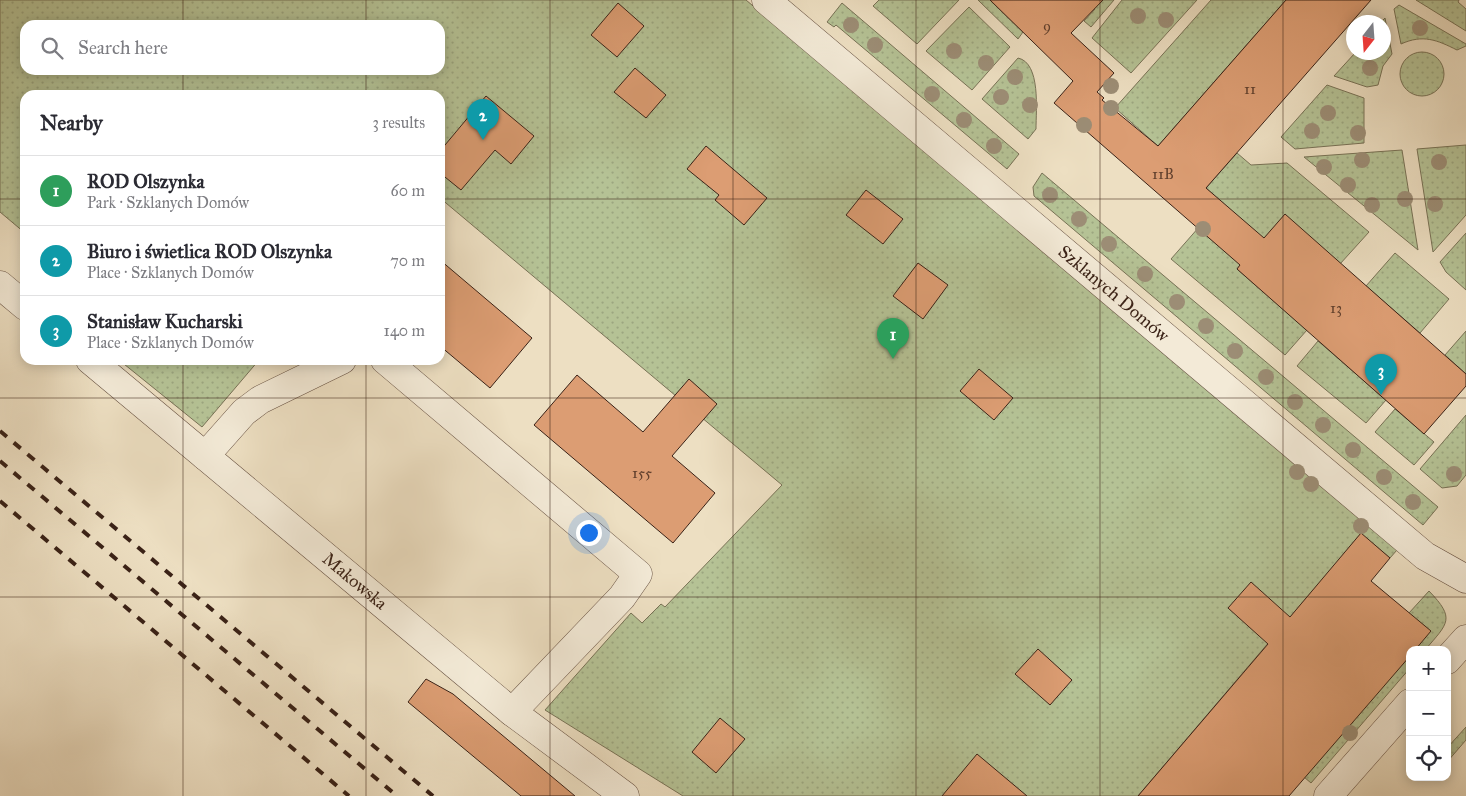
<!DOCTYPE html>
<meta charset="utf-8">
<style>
:root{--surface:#fff;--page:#f2f2f3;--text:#2b2b33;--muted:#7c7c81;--line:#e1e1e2;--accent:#8f2418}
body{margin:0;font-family:"IM FELL Great Primer",serif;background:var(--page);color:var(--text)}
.controls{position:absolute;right:15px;bottom:15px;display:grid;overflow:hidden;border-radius:10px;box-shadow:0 2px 12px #0003}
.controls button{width:45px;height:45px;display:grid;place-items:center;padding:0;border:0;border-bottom:1px solid var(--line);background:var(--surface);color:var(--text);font:25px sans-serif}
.compass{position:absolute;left:1346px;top:15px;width:45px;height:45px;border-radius:50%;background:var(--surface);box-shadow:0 2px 12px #0003;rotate:197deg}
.you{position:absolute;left:588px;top:532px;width:18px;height:18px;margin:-12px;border:4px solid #fff;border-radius:50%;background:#1a73e8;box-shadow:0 0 0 8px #1a73e833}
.badge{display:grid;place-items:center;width:32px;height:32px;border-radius:50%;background:var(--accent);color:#fff;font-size:16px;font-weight:700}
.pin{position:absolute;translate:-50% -41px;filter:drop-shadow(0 1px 2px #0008)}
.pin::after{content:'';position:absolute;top:26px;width:18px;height:15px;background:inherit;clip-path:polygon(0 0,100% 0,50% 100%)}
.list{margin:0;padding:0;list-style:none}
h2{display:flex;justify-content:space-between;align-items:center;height:65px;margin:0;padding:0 20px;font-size:21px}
h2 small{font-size:16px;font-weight:400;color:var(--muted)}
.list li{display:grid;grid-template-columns:32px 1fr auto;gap:15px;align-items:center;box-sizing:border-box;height:70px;padding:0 20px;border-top:1px solid var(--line)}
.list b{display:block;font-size:19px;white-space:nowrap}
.list p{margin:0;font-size:16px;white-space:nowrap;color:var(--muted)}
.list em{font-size:16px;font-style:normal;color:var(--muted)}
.icon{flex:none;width:28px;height:28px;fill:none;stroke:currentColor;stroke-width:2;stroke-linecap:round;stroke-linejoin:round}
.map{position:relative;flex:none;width:1466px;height:796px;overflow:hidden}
.search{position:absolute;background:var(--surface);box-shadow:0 2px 12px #0003;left:20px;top:20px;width:425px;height:55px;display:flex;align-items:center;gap:12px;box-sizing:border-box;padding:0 18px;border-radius:15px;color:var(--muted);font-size:19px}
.panel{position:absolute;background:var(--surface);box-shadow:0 2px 12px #0003;left:20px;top:90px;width:425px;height:275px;border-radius:15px}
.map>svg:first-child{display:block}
.grass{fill:url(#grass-dots);stroke:#787256;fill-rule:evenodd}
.building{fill:#dc9d73;stroke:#3a2217}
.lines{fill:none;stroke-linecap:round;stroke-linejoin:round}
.minor-casing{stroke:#675142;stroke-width:29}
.minor{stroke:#f3ead7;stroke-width:28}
.rail{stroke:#3a2217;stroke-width:4;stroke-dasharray:9 9;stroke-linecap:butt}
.tree{fill:#9c8d75}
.grid{fill:none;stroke:#3a2217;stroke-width:1;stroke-opacity:0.55}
.labels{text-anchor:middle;stroke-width:5;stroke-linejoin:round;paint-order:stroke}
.number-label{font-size:15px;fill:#62412e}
.street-label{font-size:18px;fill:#3a2217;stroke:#f3ead7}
</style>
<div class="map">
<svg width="1466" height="796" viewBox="0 0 1466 796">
<defs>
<pattern id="grass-dots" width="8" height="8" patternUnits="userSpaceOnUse" patternTransform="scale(1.25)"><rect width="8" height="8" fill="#b5c295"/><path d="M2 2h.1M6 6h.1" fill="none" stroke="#9ca680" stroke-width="1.8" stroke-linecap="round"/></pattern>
</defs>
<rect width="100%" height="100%" fill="#eddfc2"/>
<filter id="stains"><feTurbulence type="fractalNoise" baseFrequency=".004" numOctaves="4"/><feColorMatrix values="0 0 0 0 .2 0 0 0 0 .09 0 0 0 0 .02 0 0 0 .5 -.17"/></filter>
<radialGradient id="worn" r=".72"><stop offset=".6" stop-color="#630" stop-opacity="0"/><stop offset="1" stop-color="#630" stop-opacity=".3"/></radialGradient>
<path class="grass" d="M0,0H746L1397,550L1390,558L1361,534L1138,796H683L545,710L631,613L642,623L661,604L665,607L782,485L440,198V95H25V233L0,212ZM25,25H440V70H25Z
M879,0H959L917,44L873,6Z
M978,0H990L1023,32L1018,39Z
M1086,0H1114L1091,27L1084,21L1095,9Z
M1122,0H1197L1131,73L1092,38Z
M1211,0H1286L1158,146L1115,108Z
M1416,0H1459L1458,2L1466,9V31Z
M842,3L1019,154L1007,169L836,25L834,27L827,22Z
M1399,5L1466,44V46L1457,50C1437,40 1423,34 1401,44L1394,9Z
M969,7L1010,47L972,90L926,51Z
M1385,18L1392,54L1383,66L1378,85L1367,87L1334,76L1355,53L1384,52V22H1381Z
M1400 74a22 22 0 1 1 44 0a22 22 0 1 1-44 0Z
M1018,58C1041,63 1036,110 1036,129L1028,139L982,99Z
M1327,85L1364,98V143L1295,149L1281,137Z
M1466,145V215L1433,252L1417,149Z
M1402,150L1418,250L1304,157Z
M1237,153L1251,165L1287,163L1369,232L1340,264L1285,215L1237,269L1307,330L1285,355L1171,259L1221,202L1206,188Z
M1042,173L1438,507L1423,525L1034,196L1033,187Z
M1466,233V290L1446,272L1440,262Z
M1395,253L1449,299L1420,333L1366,286Z
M1466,331V374L1445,355Z
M1318,341L1386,400L1366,423L1297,366Z
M119,360H259L202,427Z
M1395,409L1434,442L1414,465L1375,432Z
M1466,415V475L1457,486L1442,488L1420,469Z
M1429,591C1456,619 1448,623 1425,650H1415L1409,613Z
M1410,656V668L1311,783L1284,760Z
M1466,727V740L1447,762V748Z"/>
<path class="building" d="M990,0H1103L1071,33L1114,73L1097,92L1104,98L1102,100L1158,146L1286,0H1371L1206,188L1264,238L1285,214L1466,374V386L1424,434L1237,269L1240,265L1054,103L1073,81Z
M618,3L644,26L617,57L591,35Z
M635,68L666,95L646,118L614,92Z
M486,96L534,136L511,164L495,150L461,190L440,173V151Z
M706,146L767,198L744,225L715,200L719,195L687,169Z
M866,190L903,219L883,244L846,215Z
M440,260L532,338L490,388L440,346Z
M918,263L948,285L923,319L893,296Z
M979,369L1013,398L994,420L960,391Z
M577,375L643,432L689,379L717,404L672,456L715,493L673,543L534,425Z
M1361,533L1390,558L1371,581L1431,631L1415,650H1410V656L1289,796H1138L1268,644L1228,608L1251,582L1290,617Z
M1038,649L1072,680L1050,705L1015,674Z
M426,679L453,694L575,796H521L408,702Z
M720,718L745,739L716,773L692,752Z
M977,754L1027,796H942Z"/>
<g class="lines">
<defs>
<g id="minor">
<path id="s1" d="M766,0L1425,556L1466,579"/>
<path d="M0,285L25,306"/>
<path id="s2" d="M90,360L512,712L625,796"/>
<path d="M385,360L638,574L622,597L512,712"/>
<path d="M205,456L244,412L260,400L342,360"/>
<path d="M1447,660L1466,639"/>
<path d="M1328,796L1410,703"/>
</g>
</defs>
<use href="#minor" class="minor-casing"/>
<use href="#minor" class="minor"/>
<path class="rail" d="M0,431L433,796
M0,461L397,796
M0,501L349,796"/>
</g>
<g class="tree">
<circle cx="1138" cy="16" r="8"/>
<circle cx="1166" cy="20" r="8"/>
<circle cx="851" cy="25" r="8"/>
<circle cx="1420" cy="28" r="8"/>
<circle cx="875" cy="45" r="8"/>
<circle cx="954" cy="51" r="8"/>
<circle cx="986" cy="63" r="8"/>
<circle cx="1370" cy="68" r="8"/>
<circle cx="1015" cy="77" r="8"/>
<circle cx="1111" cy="86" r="8"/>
<circle cx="932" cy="94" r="8"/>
<circle cx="1001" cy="97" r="8"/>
<circle cx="1030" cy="105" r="8"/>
<circle cx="1111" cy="108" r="8"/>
<circle cx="1328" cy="113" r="8"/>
<circle cx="964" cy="120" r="8"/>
<circle cx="1084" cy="125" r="8"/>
<circle cx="1312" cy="131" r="8"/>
<circle cx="1358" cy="133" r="8"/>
<circle cx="994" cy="146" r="8"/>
<circle cx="1362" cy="160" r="8"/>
<circle cx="1439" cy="162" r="8"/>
<circle cx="1324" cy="167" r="8"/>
<circle cx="1348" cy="185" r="8"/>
<circle cx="1050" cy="195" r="8"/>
<circle cx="1405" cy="199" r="8"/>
<circle cx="1435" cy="204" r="8"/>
<circle cx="1372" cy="205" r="8"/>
<circle cx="1079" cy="219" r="8"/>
<circle cx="1203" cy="229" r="8"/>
<circle cx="1109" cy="244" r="8"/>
<circle cx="1145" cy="274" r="8"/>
<circle cx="1177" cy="302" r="8"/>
<circle cx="1206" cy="326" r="8"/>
<circle cx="1235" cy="351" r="8"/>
<circle cx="1266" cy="377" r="8"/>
<circle cx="1295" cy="402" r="8"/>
<circle cx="1323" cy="425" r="8"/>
<circle cx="1353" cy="450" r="8"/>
<circle cx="1297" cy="472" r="8"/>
<circle cx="1454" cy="474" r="8"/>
<circle cx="1384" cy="477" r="8"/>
<circle cx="1311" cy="484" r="8"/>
<circle cx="1413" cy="502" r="8"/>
<circle cx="1361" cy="526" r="8"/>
<circle cx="1350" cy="733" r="8"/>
</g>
<path class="grid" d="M183,0V25M366,0V25M550,0V796M733,0V796M916,0V796M1100,0V796M1283,0V796M183,70V95M366,70V95M0,199H25M440,199H1466M183,360V796M366,360V796M0,398H1466M0,597H1466"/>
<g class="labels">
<g class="number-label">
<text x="1047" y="31">9</text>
<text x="1250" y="94">11</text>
<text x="1163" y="179">11B</text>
<text x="1336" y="313">13</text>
<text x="642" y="478">155</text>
</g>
<g class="street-label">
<text dy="6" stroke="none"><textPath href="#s1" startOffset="455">Szklanych Domów</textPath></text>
<text dy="6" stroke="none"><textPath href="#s2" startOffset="345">Makowska</textPath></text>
</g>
</g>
<rect width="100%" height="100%" filter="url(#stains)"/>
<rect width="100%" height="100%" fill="url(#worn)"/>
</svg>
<div class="controls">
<button>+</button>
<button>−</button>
<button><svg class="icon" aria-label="locate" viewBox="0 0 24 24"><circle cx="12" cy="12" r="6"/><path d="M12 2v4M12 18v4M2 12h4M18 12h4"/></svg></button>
</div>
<svg class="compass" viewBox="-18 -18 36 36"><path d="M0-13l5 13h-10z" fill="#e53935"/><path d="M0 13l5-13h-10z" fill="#7c7c81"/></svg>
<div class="you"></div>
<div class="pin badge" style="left:893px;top:359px;background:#2e9e5b">1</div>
<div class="pin badge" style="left:483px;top:140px;background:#0f9aa8">2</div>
<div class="pin badge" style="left:1381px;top:395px;background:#0f9aa8">3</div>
<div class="search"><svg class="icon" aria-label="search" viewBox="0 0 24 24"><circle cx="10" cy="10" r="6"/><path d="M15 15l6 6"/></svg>Search here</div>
<section class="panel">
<h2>Nearby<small>3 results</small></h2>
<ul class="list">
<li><span class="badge" style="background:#2e9e5b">1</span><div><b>ROD Olszynka</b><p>Park · Szklanych Domów</p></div><em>60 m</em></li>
<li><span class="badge" style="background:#0f9aa8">2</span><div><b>Biuro i świetlica ROD Olszynka</b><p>Place · Szklanych Domów</p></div><em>70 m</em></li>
<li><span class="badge" style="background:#0f9aa8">3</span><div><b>Stanisław Kucharski</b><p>Place · Szklanych Domów</p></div><em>140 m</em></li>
</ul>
</section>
</div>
